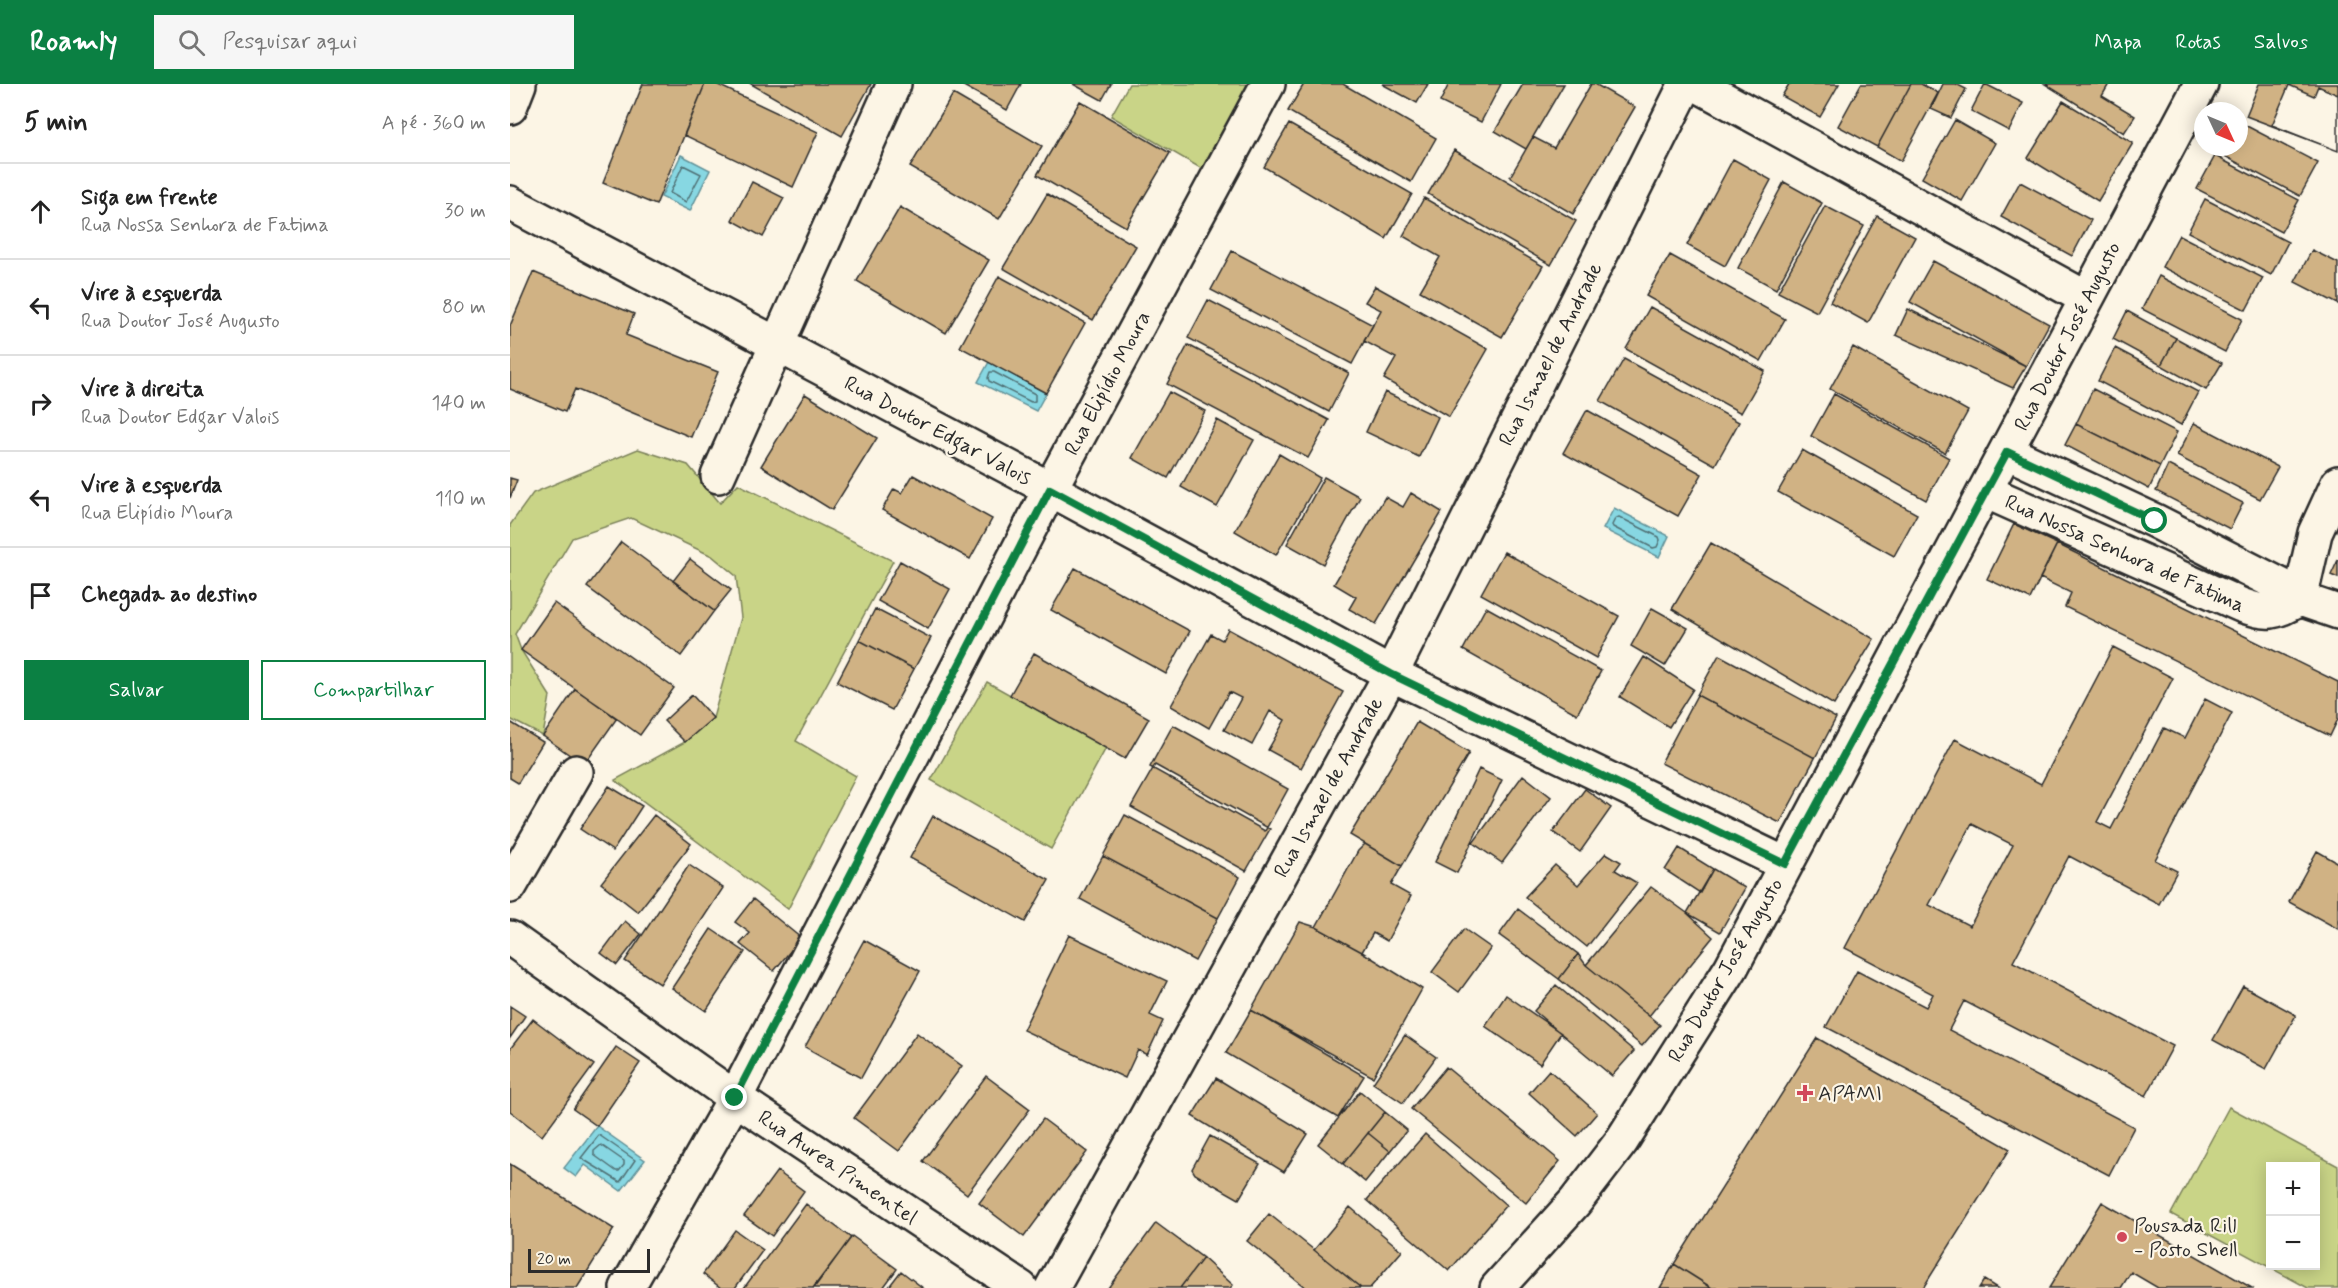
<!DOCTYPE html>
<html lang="pt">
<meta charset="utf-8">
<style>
:root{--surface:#fff;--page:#f6f6f6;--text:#222;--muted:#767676;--line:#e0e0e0;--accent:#0b8043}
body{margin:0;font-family:Mynerve,sans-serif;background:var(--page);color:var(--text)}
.controls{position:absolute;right:18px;bottom:18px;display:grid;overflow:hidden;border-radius:0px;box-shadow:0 3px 15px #0003}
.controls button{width:54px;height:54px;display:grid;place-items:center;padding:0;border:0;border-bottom:2px solid var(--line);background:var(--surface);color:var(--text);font:30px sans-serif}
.compass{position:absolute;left:1684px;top:18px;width:54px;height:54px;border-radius:50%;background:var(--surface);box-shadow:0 3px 15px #0003;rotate:134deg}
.scale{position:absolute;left:18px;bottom:15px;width:122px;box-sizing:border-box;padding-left:6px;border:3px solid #2b2b2b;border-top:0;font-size:16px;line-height:21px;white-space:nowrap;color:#2b2b2b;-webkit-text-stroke:4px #fcf5e5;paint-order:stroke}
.stop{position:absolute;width:18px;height:18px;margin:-14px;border:4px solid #0b8043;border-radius:50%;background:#fff}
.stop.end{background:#0b8043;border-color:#fff;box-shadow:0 2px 6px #0008}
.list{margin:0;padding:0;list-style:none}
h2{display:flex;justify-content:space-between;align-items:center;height:78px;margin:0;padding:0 24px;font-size:26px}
h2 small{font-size:20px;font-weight:400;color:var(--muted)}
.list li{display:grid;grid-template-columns:39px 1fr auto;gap:18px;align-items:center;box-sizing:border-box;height:96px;padding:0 24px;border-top:2px solid var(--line)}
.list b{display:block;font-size:22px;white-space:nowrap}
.list p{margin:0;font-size:20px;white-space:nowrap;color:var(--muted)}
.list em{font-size:20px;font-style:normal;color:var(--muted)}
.actions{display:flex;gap:12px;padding:18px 24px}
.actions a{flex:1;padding:14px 0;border:2px solid var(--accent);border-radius:0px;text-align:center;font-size:21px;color:var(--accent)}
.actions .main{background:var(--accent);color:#fff}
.icon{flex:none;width:33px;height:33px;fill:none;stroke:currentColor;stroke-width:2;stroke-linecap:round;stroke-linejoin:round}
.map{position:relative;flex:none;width:1828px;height:1204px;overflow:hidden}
header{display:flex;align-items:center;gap:36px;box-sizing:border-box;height:84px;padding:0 30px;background:var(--accent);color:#fff}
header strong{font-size:28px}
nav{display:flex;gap:33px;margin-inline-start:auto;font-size:21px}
.search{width:420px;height:54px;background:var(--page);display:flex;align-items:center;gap:15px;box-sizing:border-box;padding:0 21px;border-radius:0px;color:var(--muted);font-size:22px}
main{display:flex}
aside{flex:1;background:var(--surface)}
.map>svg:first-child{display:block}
.green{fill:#c9d487;stroke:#7a8059;stroke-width:1.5;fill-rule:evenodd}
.water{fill:#87d7e2;stroke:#629299;stroke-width:1.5}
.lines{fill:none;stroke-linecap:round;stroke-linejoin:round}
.shore{stroke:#507074;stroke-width:1.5}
.building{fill:#d0b284;stroke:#2b2b2b;stroke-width:1.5;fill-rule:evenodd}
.minor-casing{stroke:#2b2b2b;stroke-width:38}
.major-casing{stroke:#2b2b2b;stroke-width:38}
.minor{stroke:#fcf5e5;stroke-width:33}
.major{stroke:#fcf5e5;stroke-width:33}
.route{stroke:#0b8043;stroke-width:8}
.poi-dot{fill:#d1495b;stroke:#fcf5e5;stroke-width:2}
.labels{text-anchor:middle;stroke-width:4.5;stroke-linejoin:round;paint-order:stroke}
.street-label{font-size:21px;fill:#2b2b2b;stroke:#fcf5e5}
.poi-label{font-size:21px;fill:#2b2b2b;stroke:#fcf5e5;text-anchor:start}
</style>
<header>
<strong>Roamly</strong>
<div class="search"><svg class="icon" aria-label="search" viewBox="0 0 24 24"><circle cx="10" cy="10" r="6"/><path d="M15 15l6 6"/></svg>Pesquisar aqui</div>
<nav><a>Mapa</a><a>Rotas</a><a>Salvos</a></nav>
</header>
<main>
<aside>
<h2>5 min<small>A pé · 360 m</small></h2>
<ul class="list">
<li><svg class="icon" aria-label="ahead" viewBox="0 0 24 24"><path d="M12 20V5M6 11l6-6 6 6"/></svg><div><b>Siga em frente</b><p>Rua Nossa Senhora de Fatima</p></div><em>30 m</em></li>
<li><svg class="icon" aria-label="left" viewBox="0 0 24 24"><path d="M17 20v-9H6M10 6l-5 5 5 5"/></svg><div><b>Vire à esquerda</b><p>Rua Doutor José Augusto</p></div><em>80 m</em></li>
<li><svg class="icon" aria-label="right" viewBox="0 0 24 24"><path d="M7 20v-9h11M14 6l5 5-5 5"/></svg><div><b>Vire à direita</b><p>Rua Doutor Edgar Valois</p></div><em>140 m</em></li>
<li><svg class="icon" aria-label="left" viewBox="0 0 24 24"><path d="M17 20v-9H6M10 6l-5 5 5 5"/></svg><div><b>Vire à esquerda</b><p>Rua Elipídio Moura</p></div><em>110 m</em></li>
<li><svg class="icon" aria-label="arrive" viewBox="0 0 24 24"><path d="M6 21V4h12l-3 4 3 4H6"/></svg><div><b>Chegada ao destino</b></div></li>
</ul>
<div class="actions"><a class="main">Salvar</a><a>Compartilhar</a></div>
</aside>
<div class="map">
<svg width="1828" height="1204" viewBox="0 0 1828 1204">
<rect width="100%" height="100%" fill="#fcf5e5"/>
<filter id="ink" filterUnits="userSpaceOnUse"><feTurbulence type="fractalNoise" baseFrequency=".0167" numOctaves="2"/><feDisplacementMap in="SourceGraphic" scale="12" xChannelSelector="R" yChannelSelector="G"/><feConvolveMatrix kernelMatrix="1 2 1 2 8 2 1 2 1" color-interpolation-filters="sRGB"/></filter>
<g filter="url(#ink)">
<path class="green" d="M619,0H738L692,85L601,32Z
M128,365L178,381L210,419L228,400L383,477L286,657L346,692L278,825L105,696L175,658L203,634L231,534L226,492L202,472L121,434L62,454L5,550L11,566L40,612L33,652L0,635V441L23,409Z
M477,598L596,664L541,765L421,696Z
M1719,1023L1828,1082V1204H1798L1661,1130ZM1760,1082H1806V1182H1760Z"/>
<path class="water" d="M171,71L200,86L180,127L151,113Z
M479,278L536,309L526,327L468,298Z
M1104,424L1159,452L1149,473L1093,445Z
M87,1042L135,1076L111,1107L75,1081L66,1093L54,1084Z"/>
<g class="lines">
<path class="shore" d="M173,81L191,90L176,118L160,109Z
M480,288H484L525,310V317L521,318L479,297L478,294Z
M1109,433L1149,453L1150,456L1147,463L1143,464L1103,443L1102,441L1105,435Z
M89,1051L125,1076L110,1098L71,1074Z
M91,1061L114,1077V1081L109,1087H106L84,1071V1067Z"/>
</g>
<path class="building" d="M133,0H195L146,121L93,99Z
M195,0H206L308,48L283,103L174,51Z
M241,0H361L332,52Z
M450,0H511L497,26Z
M563,0H601L592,16Z
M794,0H833L926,54L901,98L778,27Z
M872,0H918L907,19Z
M939,0H991L971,38L930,18Z
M1013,0H1054L1016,65L985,47Z
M1081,0H1085L1125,23L1063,130L1000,93L1023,53L1044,64Z
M1279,0H1329L1310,33L1272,12Z
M1351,0H1401L1367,63L1328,42Z
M1401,0H1411L1428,9L1391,77L1367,63Z
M1433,0H1446L1456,5L1441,34L1421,25Z
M1475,0L1513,19L1499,47L1461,27Z
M1535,0H1599L1592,12L1625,32L1614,49Z
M1749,0H1828V67L1736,32Z
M1779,1L1804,12L1808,2L1828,11V67L1762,41Z
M443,10L532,62L489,135L400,83Z
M570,17L660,69L616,143L527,91Z
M1553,17L1623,59L1588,117L1518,74Z
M1445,36L1485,59L1452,117L1412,94Z
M1729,38L1808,79L1790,112L1707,68L1710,63H1729Z
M779,40L902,110L876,155L754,83Z
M944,66L1066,137L1041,181L918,110Z
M1705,72L1789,116L1771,148L1687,105Z
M1223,75L1261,96L1215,182L1177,161Z
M242,98L274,114L253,153L222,136Z
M1274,98L1312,119L1266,205L1228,184Z
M1510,98L1581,136L1562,172L1491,133Z
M537,110L626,162L583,236L493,184Z
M914,114L1033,182L992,253L910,207L930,173L893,152Z
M1695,115L1778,158L1761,191L1678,148Z
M1315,122L1354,142L1307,228L1268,208Z
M390,123L479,176L436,249L347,197Z
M1367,132L1405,153L1358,239L1320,218Z
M1669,151L1753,194L1736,226L1652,183Z
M1802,166L1828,179V220L1785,198Z
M722,167L863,241L842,280L701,206Z
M1160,171L1275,235L1251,277L1136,212Z
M1423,177L1539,240L1516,282L1400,218Z
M23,188L124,230L116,251L208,288L181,353L65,305L55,328L0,305V242Z
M489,192L575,239L536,309L450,263Z
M1649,192L1732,235L1715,268L1632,225Z
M865,202L978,265L939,333L874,295L886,274L854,257L871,226L855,218Z
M698,216L839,289L819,328L678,254Z
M1140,223L1255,287L1231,329L1116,265Z
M1398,225L1516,282L1503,304L1386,251Z
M1617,227L1666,254L1651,281L1603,255Z
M1666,254L1712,279L1696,306L1651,281Z
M678,261L819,336L798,374L657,300Z
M1343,263L1458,327L1435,369L1320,305Z
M1605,264L1688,308L1671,341L1588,297Z
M1114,275L1229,338L1205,381L1090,317Z
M1583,305L1667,348L1650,382L1566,340Z
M659,308L695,327L658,394L622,374Z
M875,308L928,333L909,373L856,348Z
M295,310L367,354L322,426L251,382Z
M1324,310L1439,374L1416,416L1301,352Z
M1077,326L1192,390L1168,432L1053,369Z
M707,336L744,356L707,423L671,403Z
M1684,339L1768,383L1750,415L1667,372Z
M1566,340L1650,382L1639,405L1555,361Z
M1292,366L1407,430L1384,472L1268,408Z
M769,370L810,394L766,471L725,447Z
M1658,381L1733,419L1720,445L1646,407Z
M403,391L482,435L460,475L372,426L384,405L392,409Z
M814,393L850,413L813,480L777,460Z
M0,394L7,396L0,414Z
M901,409L932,428L866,540L839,525L846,513L824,500L875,413L893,423Z
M1504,440L1547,460L1520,515L1477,495Z
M111,458L204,527L171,572L77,503Z
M1201,459L1364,555L1324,621L1162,525Z
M1547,460L1828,598V635L1820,652L1555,523L1561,509L1530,494Z
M994,468L1109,532L1086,574L971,510Z
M180,475L221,506L204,527L163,497Z
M1828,476V494L1821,491Z
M390,477L440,505L418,545L368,517Z
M565,484L680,547L656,590L541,526Z
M44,519L164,604L130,651L11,566Z
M976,523L1091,587L1067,630L953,566Z
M1142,524L1178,544L1155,582L1121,562Z
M365,525L421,554L404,585L349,556Z
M718,545L833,608L791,684L758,666L775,636L760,627L742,661L714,646L731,614L719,608L699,644L661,622L701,550L712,556Z
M349,556L404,585L382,626L327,598Z
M1603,563L1663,594L1587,738L1601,745L1654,644L1675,654L1695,615L1722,629L1645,776L1667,787L1649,820L1559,772L1503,878L1663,962L1636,1012L1454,917L1439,946L1624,1043L1599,1091L1316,943L1347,887L1416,923L1423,910L1335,864L1445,655L1531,700ZM1462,740L1503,761L1460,842L1419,821Z
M524,569L639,634L615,675L500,611Z
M1209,571L1326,634L1305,674L1187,611Z
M1134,573L1183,605L1159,643L1110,613Z
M65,605L107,634L74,681L33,652Z
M182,611L203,634L175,658L154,637Z
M1187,611L1305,674L1270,739L1151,679Z
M0,638L33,658L8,699L0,694Z
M907,638L959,669L892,782L840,751Z
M663,641L778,705L755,747L640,683Z
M645,681L760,745L736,787L621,723Z
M969,685L992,696L947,789L925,778Z
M1013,691L1041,713L992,779L963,759Z
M99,702L132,722L103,767L70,745Z
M1075,705L1101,724L1070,768L1043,748Z
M144,731L181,760L128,828L91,799Z
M615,731L730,793L708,834L593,772Z
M423,732L539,796L515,838L400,774Z
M855,760L892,782L881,801L901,812L877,857L863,849L852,868L806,843L848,767Z
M1169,764L1203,785L1190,809L1155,786Z
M1807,767L1828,779V845L1779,818Z
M1096,769L1111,778L1105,786L1127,799L1077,863L1015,813L1045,781L1068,801Z
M593,772L708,834L685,877L570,815Z
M179,781L213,804L150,900L115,877Z
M1203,785L1235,804L1210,848L1177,829Z
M1141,803L1177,829L1203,853L1139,932L1076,881Z
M243,815L291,854L264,887L230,860L240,849L225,838Z
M1008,825L1068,870L1049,895L989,851Z
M115,837L131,850L107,881L91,869Z
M790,838L806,843L852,868L912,905L863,993L741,926Z
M201,845L235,868L196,927L162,904Z
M954,845L981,864L949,908L922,888Z
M559,851L657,897L640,931L653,937L637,971L628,966L615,994L513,946Z
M354,856L410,887L351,994L295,963Z
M1068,870L1076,881L1150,941L1132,962L1049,895Z
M1046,901L1124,967L1102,992L1024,927Z
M1733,902L1786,931L1756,985L1703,956Z
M996,911L1051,949L1030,980L975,942Z
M0,922L15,932L0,954Z
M741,926L854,992L828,1034L716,969Z
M23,935L84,981L32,1052L0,1027V965Z
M407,949L452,982L389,1067L344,1034Z
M895,951L926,973L893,1019L863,999Z
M1307,954L1500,1065L1413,1204H1202L1164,1180Z
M106,963L130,979L87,1042L63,1025Z
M936,983L1050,1077L1016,1119L901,1025Z
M1039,986L1087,1029L1067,1052L1019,1009Z
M476,992L520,1025L457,1110L413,1077Z
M706,994L798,1050L774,1088L682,1032Z
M850,1007L875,1028L833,1080L808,1060Z
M875,1028L897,1046L880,1067L858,1049Z
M533,1035L577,1068L514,1153L469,1119Z
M858,1049L880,1067L855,1098L833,1080Z
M915,1050L996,1121L939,1187L857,1116Z
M700,1052L750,1080L729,1115L685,1090L682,1085Z
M0,1080L104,1145L67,1204H0Z
M267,1087L294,1107L262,1152L234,1132Z
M1592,1118L1742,1204H1648L1621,1188L1611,1204H1539Z
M296,1120L341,1154L303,1204H234Z
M840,1123L892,1167L860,1204H851L804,1166Z
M759,1130L804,1166L851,1204H796L737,1157Z
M646,1139L693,1174L670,1204H598Z
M225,1146L253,1166L225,1204H211L193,1190Z
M342,1152L387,1185L373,1204H304Z
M693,1174L723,1201L720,1204H670Z
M1164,1180L1202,1204H1150Z
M391,1187L413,1204H378Z
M1474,1196L1487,1204H1469Z"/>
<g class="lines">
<defs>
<path id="minor" d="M1186,0L1576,214
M0,23L9,0
M0,119L540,405L881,590L1275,780
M1497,368L1645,437L1770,501L1790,515L1828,528
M208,392L384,0
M1475,407L1731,521C1760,531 1763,529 1790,515
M1790,515L1805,449L1828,399
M0,802L66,688
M0,854L225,1014L511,1204
M117,1204L225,1014L540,405L758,0
M542,1204L881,590L1176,0"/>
<path id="major" d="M987,1204L1065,1118L1111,1058L1221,884L1691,0"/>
</defs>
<use href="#minor" class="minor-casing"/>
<use href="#major" class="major-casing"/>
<use href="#minor" class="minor"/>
<use href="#major" class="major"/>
</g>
</g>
<g class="lines" filter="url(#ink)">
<path class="route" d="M225,1014L540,405L881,590L1275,780L1497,368L1645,437"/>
</g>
<g class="poi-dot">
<path d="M1292 1000h6v6h6v6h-6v6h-6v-6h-6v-6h6z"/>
<circle cx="1612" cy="1153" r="6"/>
</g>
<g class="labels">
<g class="street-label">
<text transform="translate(1557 252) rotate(-63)" y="7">Rua Doutor José Augusto</text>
<text transform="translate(1040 270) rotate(-63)" y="7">Rua Ismael de Andrade</text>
<text transform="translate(597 299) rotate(-62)" y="7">Rua Elipídio Moura</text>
<text transform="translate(428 346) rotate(28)" y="7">Rua Doutor Edgar Valois</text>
<text transform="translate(1615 469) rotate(24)" y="7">Rua Nossa Senhora de Fatima</text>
<text transform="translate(818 703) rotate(-61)" y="7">Rua Ismael de Andrade</text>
<text transform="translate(1215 886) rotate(-60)" y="7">Rua Doutor José Augusto</text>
<text transform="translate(328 1083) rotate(34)" y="7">Rua Aurea Pimentel</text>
</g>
<g class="poi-label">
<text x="1308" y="1016">APAMI</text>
<text x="1624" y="1148">Pousada Rill<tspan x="1624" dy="24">- Posto Shell</tspan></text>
</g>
</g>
</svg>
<div class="controls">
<button>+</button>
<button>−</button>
</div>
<svg class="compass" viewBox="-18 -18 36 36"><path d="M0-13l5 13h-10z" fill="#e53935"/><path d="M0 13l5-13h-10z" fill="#767676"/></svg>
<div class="scale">20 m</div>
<div class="stop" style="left:1645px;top:437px"></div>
<div class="stop end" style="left:225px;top:1014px"></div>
</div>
</main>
